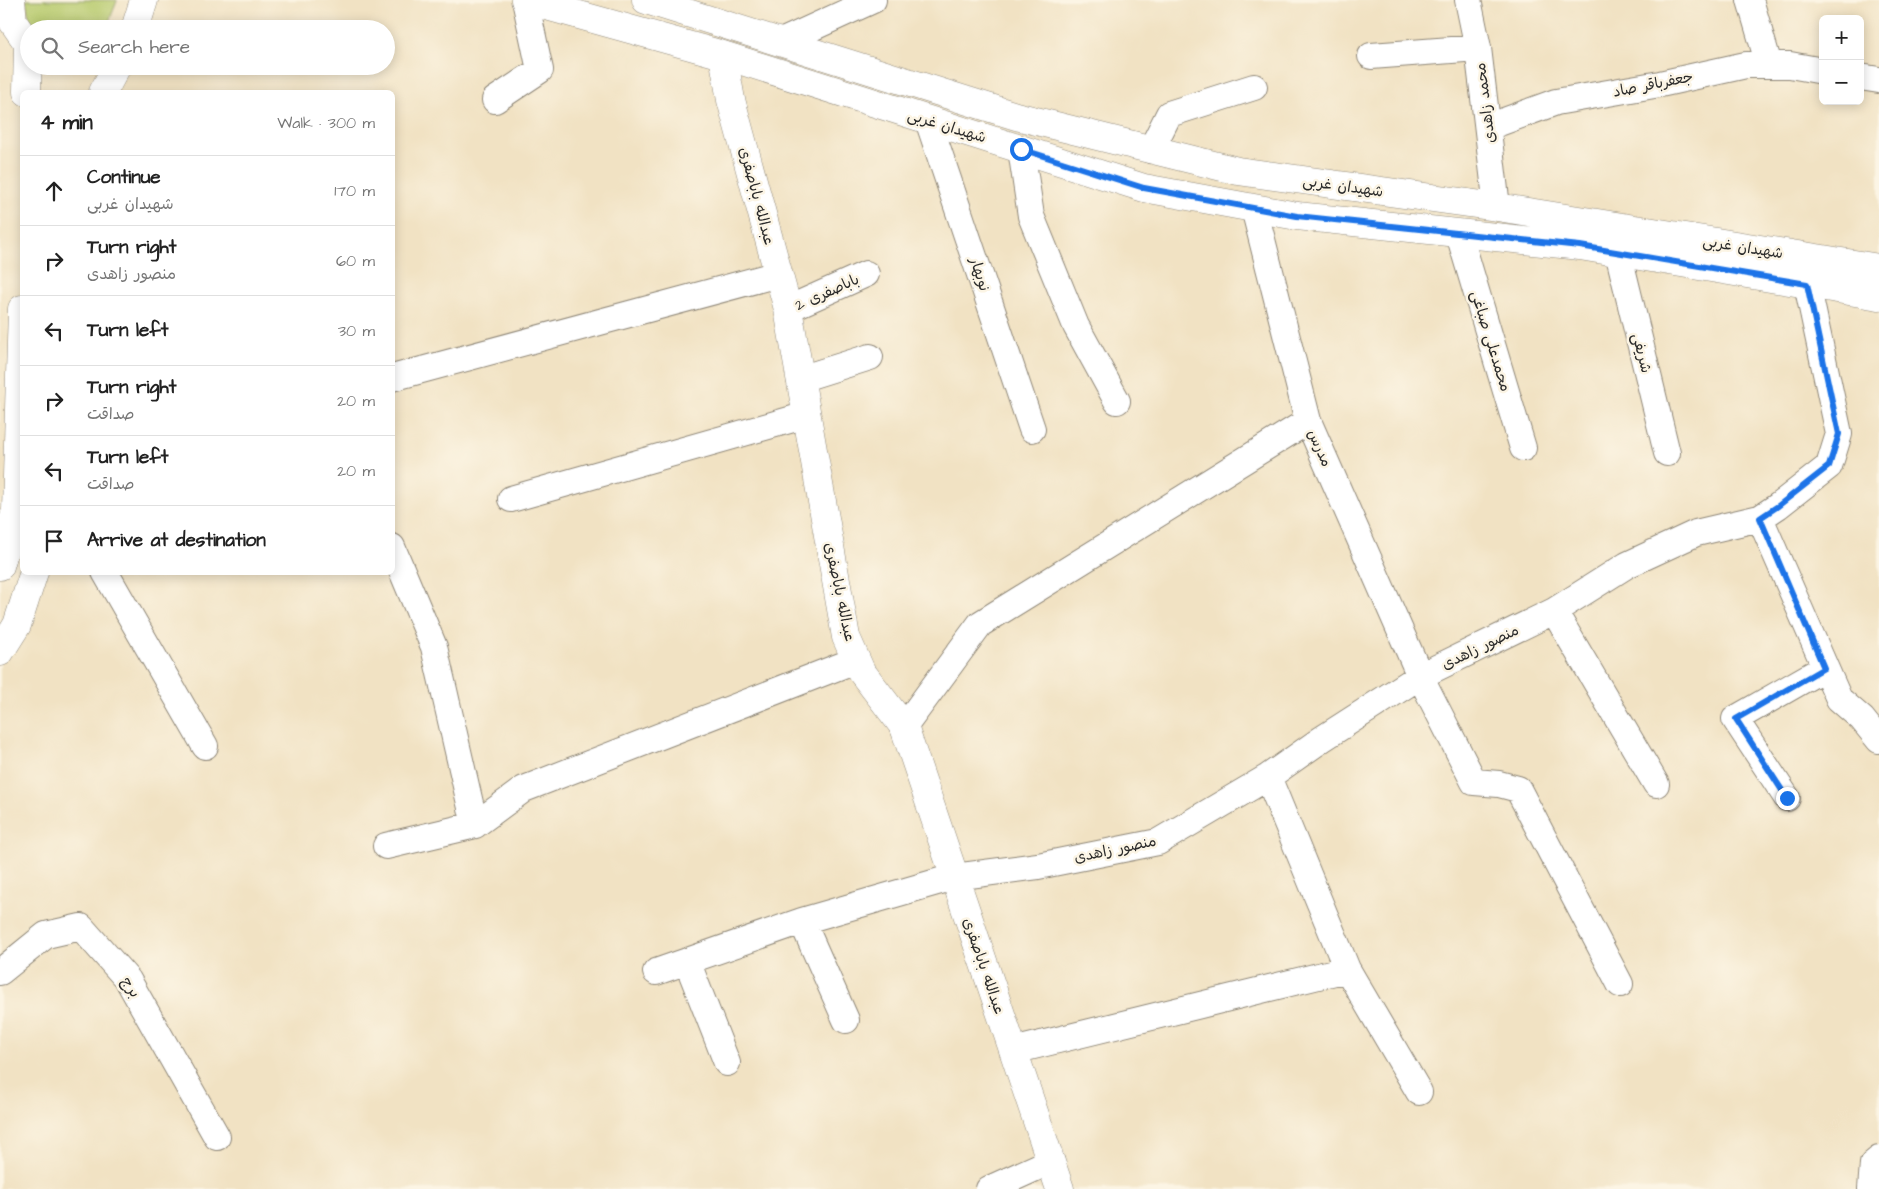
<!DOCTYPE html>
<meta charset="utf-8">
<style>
:root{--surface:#fff;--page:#f2f2f2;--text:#222;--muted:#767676;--line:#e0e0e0}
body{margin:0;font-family:"Architects Daughter","Playpen Sans Arabic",sans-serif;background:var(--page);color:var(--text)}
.controls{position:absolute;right:15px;top:15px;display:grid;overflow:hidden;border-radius:8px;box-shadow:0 2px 12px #0003}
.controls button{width:45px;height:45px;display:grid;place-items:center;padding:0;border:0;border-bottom:1px solid var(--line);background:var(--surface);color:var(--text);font:25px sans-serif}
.stop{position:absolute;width:15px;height:15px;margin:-11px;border:4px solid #1a73e8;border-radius:50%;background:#fff}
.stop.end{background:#1a73e8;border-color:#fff;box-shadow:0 1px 5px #0008}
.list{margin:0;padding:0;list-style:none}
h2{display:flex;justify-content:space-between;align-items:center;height:65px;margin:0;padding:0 20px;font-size:21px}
h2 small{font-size:16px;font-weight:400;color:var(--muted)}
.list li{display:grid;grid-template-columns:32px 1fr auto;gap:15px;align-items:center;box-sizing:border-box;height:70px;padding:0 20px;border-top:1px solid var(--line)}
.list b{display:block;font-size:19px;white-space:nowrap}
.list p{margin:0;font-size:16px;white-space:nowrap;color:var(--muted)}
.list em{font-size:16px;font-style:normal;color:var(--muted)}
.icon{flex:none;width:28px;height:28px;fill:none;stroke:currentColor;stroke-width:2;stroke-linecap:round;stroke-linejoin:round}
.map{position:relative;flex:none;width:1879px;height:1189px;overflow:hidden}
.search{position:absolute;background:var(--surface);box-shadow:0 2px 12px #0003;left:20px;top:20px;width:375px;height:55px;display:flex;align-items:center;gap:12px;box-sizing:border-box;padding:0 18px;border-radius:28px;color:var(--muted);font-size:19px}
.panel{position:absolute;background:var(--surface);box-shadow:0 2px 12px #0003;left:20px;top:90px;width:375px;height:485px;border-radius:8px}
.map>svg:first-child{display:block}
.green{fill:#b7ca6d;stroke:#717a4c}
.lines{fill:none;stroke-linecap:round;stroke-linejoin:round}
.street-casing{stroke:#8e8677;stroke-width:28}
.secondary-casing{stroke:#8e8677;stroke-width:29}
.street{stroke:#fff;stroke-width:26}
.secondary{stroke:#fff;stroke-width:28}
.route{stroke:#1a73e8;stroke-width:6}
.labels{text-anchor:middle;stroke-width:5;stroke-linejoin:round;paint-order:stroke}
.street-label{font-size:15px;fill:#2b2b2b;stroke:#fcf5e5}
</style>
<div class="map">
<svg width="1879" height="1189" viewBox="0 0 1879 1189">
<rect width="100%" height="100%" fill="#fcf5e5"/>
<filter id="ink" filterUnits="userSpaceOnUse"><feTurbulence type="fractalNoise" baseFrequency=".02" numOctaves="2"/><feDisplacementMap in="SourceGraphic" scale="10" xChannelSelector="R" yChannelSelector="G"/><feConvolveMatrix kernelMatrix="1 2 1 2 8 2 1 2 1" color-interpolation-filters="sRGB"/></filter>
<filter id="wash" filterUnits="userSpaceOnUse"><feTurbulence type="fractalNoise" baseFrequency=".0096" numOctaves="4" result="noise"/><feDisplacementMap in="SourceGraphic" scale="20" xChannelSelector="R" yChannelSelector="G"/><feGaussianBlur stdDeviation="1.12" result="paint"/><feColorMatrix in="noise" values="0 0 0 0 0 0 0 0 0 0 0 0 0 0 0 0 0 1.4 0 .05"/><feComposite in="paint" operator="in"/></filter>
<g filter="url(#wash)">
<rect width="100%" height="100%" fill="#f1e2c3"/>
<path class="green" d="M26,0H117V1L106,29H35L30,23Z"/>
</g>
<g filter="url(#ink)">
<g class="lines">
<defs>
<path id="street" d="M1468,0L1478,48L1497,207
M1750,0L1769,65
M781,42L873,0
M1371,56L1478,48
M1860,77L1879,80
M495,100L540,70L525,0
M928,120L1032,429
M1488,127L1556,102L1660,84L1746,65H1790L1823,71
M1021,149L1031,216L1076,326L1117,401
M1151,150L1169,114L1254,87
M1254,208L1308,421L1420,676L1474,782L1499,784L1518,789L1620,984
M1459,234L1523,448
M1618,252L1667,453
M788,309L866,274
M392,378L778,274
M800,379L870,357
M511,499L807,415
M1760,518L1839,699L1862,719L1879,740
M392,547L434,647L475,825
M105,572L205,746
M1554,611L1656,784
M904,727L980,624L1308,421
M1268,777L1347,969L1419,1092
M1787,798L1735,719L1824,668
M386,846L475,825L524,789L856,660
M802,921L846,1020
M687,961L727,1063
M0,972L46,935L81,927L128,980L217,1137
M656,972L802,921L954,877L1038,866L1158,842L1268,777L1322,739L1420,676L1554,611L1627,565L1696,533L1760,518L1778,506L1829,466L1839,434L1807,284
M1013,1051L1347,969
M989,1189L1051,1161
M1871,1189L1873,1164L1879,1159"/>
<path id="secondary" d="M11,0L13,22L29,45
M525,0L723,55L1144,188L1297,216L1580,246L1879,296
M646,0L1016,116L1238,171L1497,207L1879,268
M135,29L144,0
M723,55L731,100L788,309L846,637L861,671L904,727L1060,1189
M27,92L28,44
M103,92L117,66
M0,566L16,510L22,309
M0,652L17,625L34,572"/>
</defs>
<use href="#street" class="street-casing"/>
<use href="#secondary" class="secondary-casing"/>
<use href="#street" class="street"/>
<use href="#secondary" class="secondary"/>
</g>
</g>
<g class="lines" filter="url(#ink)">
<path class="route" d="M1021,149L1144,188L1297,216L1580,246L1807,284L1839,434L1829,466L1778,506L1760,518L1824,668L1736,719L1787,798"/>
</g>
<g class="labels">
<g class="street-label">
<text transform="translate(1653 84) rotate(-11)" y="5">جعفرباقر صاد</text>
<text transform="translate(1485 103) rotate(-97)" y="5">محمد زاهدی</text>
<text transform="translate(947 126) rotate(17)" y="5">شهیدان غربی</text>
<text transform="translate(1343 186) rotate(8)" y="5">شهیدان غربی</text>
<text transform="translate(757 196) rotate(75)" y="5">عبدالله باباصفری</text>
<text transform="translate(1743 247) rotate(9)" y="5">شهیدان غربی</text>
<text transform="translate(980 274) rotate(72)" y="5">نوبهار</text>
<text transform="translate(827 292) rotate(-24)" y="5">باباصفری 2</text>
<text transform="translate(1491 341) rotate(73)" y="5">محمدعلی صباغی</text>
<text transform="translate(1642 353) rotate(76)" y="5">شریفی</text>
<text transform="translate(1320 448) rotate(66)" y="5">مدرس</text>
<text transform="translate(840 592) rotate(78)" y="5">عبدالله باباصفری</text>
<text transform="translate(1480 647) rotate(-26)" y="5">منصور زاهدی</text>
<text transform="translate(1115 849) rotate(-12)" y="5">منصور زاهدی</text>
<text transform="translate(984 966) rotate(71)" y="5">عبدالله باباصفری</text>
<text transform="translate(131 987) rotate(57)" y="5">برج</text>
</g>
</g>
</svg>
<div class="controls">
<button>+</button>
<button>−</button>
</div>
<div class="stop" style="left:1021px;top:149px"></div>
<div class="stop end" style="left:1787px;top:798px"></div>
<div class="search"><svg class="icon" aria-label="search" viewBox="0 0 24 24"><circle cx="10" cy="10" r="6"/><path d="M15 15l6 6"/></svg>Search here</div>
<section class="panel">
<h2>4 min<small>Walk · 300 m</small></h2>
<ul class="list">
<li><svg class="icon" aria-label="ahead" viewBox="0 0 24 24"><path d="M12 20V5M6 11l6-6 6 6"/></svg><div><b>Continue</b><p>شهیدان غربی</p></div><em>170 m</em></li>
<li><svg class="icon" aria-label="right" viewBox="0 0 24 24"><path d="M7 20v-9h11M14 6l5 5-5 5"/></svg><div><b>Turn right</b><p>منصور زاهدی</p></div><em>60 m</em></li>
<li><svg class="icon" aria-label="left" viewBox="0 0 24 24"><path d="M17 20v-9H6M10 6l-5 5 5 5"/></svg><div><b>Turn left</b></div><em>30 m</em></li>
<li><svg class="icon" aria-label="right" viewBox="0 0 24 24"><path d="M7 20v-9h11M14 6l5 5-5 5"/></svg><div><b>Turn right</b><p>صداقت</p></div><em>20 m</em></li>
<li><svg class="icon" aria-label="left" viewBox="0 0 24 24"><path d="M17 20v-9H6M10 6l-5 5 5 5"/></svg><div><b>Turn left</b><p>صداقت</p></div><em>20 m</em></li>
<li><svg class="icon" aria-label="arrive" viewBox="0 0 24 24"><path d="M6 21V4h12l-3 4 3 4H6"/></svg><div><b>Arrive at destination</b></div></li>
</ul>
</section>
</div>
